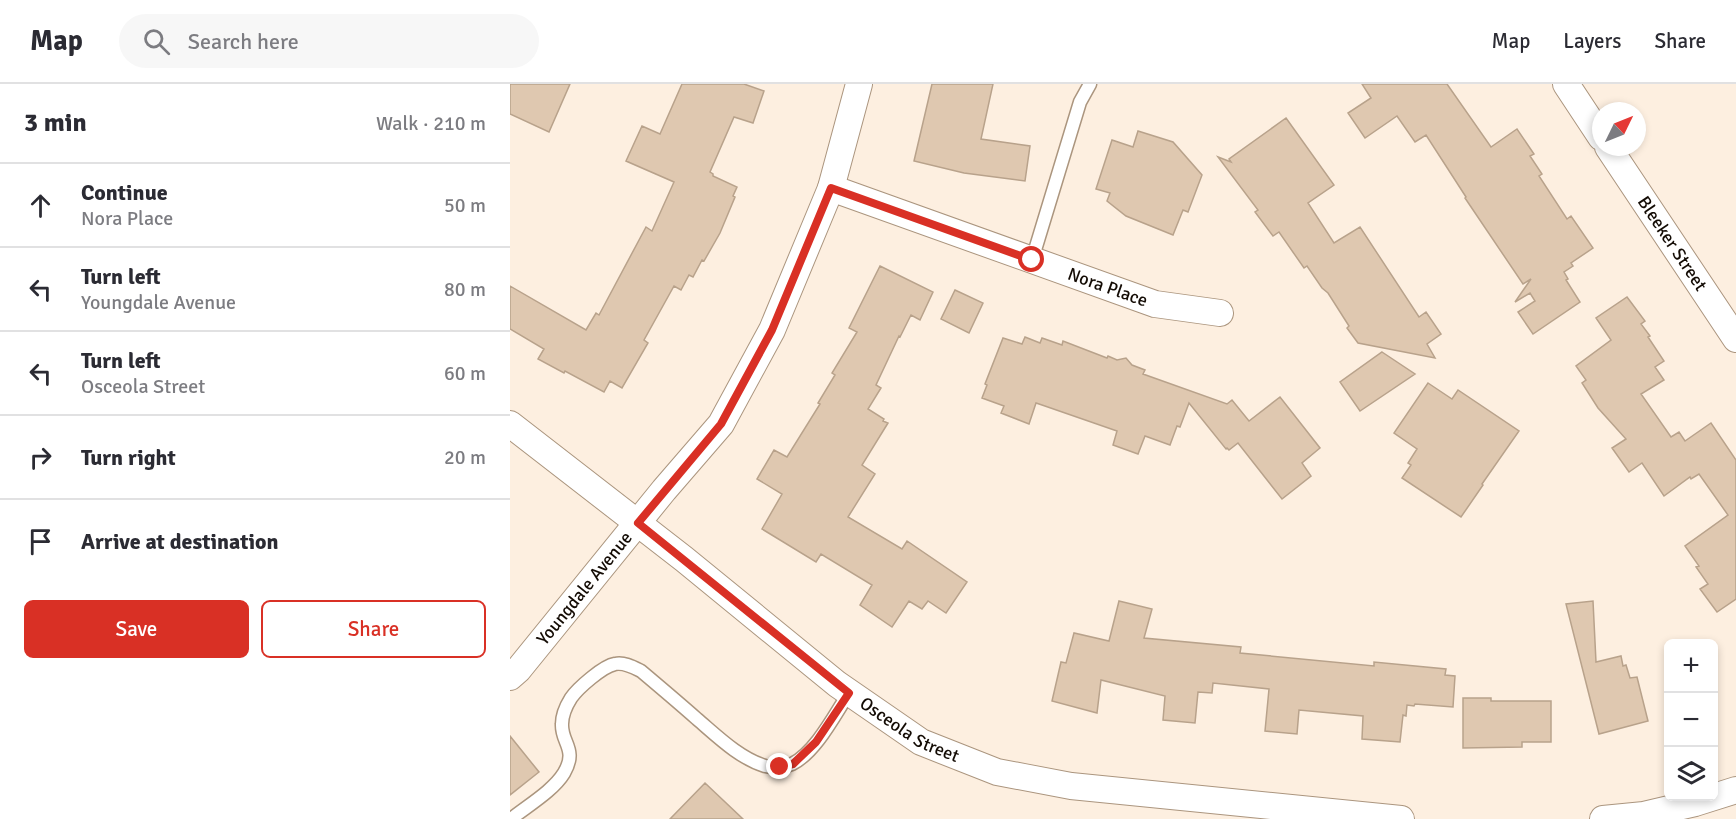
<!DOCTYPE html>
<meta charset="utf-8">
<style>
:root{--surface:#fff;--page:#f7f7f7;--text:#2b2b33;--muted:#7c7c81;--line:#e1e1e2;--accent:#d93025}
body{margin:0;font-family:Signika,sans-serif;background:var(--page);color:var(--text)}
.controls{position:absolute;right:18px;bottom:18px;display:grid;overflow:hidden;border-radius:9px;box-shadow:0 3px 9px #0003}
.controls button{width:54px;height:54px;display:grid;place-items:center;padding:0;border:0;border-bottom:2px solid var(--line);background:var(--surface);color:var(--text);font:30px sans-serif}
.compass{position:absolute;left:1082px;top:18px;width:54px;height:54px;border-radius:50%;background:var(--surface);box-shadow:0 3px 9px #0003;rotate:47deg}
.stop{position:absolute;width:18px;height:18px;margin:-14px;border:4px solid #d93025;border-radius:50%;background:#fff}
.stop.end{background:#d93025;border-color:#fff;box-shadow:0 2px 6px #0008}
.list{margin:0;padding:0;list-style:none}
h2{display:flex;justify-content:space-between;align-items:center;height:78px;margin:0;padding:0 24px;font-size:26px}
h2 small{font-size:20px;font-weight:400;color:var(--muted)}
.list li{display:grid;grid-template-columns:39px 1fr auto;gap:18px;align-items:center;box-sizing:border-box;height:84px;padding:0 24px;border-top:2px solid var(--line)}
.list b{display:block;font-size:22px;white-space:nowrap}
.list p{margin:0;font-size:20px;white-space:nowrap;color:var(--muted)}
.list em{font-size:20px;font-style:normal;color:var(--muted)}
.actions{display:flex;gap:12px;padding:18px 24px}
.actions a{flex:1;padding:14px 0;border:2px solid var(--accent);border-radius:9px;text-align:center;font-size:21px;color:var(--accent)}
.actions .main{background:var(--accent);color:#fff}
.icon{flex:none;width:33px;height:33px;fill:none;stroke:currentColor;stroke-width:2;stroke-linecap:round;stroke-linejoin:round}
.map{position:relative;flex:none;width:1226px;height:735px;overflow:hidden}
header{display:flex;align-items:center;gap:36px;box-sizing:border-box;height:84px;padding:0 30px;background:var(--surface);border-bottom:2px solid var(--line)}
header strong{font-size:28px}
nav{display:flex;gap:33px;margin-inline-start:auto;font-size:21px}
.search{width:420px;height:54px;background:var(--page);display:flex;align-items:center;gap:15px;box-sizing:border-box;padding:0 21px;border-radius:33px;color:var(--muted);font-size:22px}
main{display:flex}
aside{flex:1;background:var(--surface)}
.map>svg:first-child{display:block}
.building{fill:#dfc8b0;stroke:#b8a28b;stroke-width:1.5}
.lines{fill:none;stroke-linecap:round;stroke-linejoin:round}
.service-casing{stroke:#ab957e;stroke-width:15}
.minor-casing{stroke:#ab957e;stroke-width:28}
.service{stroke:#fff;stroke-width:12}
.minor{stroke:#fff;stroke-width:26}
.route{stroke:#d93025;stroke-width:8}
.labels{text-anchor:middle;stroke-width:6;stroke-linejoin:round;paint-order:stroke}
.street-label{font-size:18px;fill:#130b04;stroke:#fff}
</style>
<header>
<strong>Map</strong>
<div class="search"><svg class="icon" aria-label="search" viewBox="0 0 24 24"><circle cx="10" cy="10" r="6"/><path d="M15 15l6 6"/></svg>Search here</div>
<nav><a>Map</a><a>Layers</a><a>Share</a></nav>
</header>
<main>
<aside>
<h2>3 min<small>Walk · 210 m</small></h2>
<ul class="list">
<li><svg class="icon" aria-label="ahead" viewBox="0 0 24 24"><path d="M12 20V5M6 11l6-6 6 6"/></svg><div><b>Continue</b><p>Nora Place</p></div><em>50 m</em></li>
<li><svg class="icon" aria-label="left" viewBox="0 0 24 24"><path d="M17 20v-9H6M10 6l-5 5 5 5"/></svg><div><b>Turn left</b><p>Youngdale Avenue</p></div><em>80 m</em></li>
<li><svg class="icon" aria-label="left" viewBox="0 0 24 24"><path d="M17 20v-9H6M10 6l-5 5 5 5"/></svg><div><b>Turn left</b><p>Osceola Street</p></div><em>60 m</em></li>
<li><svg class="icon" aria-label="right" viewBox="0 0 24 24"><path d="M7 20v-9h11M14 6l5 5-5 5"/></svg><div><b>Turn right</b></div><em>20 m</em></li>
<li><svg class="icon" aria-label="arrive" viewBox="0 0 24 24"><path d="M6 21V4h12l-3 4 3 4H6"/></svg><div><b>Arrive at destination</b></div></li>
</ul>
<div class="actions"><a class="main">Save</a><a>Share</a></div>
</aside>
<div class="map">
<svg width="1226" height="735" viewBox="0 0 1226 735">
<rect width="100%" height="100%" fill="#fdefe0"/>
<path class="building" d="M0,0H60L39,48L0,30Z
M172,0H234L254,7L243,39L224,33L200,88L203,90V92L227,103L223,112L225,113L210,149L194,177L192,176L183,193L179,191L171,206L164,202L134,256L138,259L112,304L100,297L94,308L55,287L54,289L28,275L34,265L0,245V202L76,246L86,229L89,231L136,143L142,147L164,98L116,77L132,42L150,50Z
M422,0H483L471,55L520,62L515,97L454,89L404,77Z
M852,0H937L981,63L1007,45L1024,70L1020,72L1032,90L1029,92L1057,135L1061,132L1083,164L1061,179L1063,182L1054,188L1058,195L1056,196L1070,218L1023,250L1008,228L1025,217L1020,209L1005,218L1021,195L1013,200L955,114L956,113L916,51L905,58L887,32L855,54L838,29L861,14Z
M776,34L824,101L798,119L824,159L850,143L909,233L916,228L931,250L917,260L925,274L848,259L837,244L839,242L818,209L812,204L797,182L794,184L769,148L763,152L745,128L748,126L708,73L721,78L719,75Z
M628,47L663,58L692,91L678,128L673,126L663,151L616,132L597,117L600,109L586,105L602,56L623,63Z
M370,182L423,208L410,236L401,231L390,253L389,252L366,301L371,304L358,325L374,335L373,337L378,339L352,381L365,390L338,433L392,465L397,457L457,498L436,529L418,517L412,525L399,517L382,543L350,521L362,501L311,470L306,478L252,445L272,410L247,395L264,366L277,373L310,320L308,319L325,291L322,289L347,248L339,244Z
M445,206L473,219L459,249L431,235Z
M1117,213L1135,237L1131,240L1140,252L1138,253L1154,277L1145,283L1154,296L1131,310L1161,353L1169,348L1175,357L1201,339L1226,376V515L1207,528L1190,505L1198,500L1186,483L1189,482L1175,462L1218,431L1189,390L1181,395L1180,393L1154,412L1132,379L1119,388L1102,364L1116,355L1088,324L1072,299L1076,296L1066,282L1101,256L1086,234Z
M515,253L530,259L532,254L552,261L553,257L597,274L598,272L607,276L616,274L622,281L635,286L633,290L717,320L722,316L739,337L770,313L810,364L792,379L801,392L772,415L728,359L719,366L717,364L716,365L679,319L670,343L667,342L660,361L635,352L628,370L603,361L607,347L532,321L526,319L519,340L491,329L494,322L472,314L477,301L475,300L493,254L512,260Z
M872,268L905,290L850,327L830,298Z
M918,299L942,315L948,306L1009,347L972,400L973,401L951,433L892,394L901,381L898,379L907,365L884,349Z
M609,517L642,525L634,554L731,563L730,569L864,582V578L936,585L935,591L945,592L943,623L905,620L904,622L897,621L896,632L893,631L890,658L852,655L853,632L789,626L787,650L755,647L759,605L703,599L702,609L688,608L685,639L653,636L655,612L591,596L587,629L542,617L551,578L556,579L564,549L599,557Z
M1083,517L1086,578L1111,572L1113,582L1116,581L1120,594L1127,593L1138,637L1089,650L1056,520Z
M953,614H981V617H1041V658H1012V663L953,664Z
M0,652L29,688L0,711Z
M195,699L233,735H160Z"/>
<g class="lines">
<defs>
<path id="service" d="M522,176L570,18L580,0
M1,735C17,722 43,707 54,689C68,665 51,659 52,640C52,631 56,622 61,614C68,604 93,582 105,580C114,578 123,583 131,587C150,603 169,619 187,635C207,652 229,674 255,682C263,684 274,683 282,680C306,668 325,630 339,609"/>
<g id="minor">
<path d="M1056,0L1091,53"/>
<path id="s1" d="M1098,63L1226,255"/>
<path id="s2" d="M321,104L645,220L710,229"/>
<path id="s3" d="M0,340L174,475L327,600L411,658L487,688L561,702L891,735"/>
<path id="s4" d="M0,593L8,586L154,406L211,340L262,246L321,104L349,0"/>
<path d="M1093,735L1134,731L1185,719L1226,706"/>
</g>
</defs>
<use href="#service" class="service-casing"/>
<use href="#minor" class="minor-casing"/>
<use href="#service" class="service"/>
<use href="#minor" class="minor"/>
</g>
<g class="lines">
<path class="route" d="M270,683L283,680L306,658L339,609L128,439L211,340L262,246L321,104L522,176"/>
</g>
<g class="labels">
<g class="street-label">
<text dy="6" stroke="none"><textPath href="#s1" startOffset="116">Bleeker Street</textPath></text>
<text dy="6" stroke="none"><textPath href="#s2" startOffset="294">Nora Place</textPath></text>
<text dy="6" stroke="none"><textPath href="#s4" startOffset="116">Youngdale Avenue</textPath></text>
<text dy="6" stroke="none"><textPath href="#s3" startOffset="504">Osceola Street</textPath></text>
</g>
</g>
</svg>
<div class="controls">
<button>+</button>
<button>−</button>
<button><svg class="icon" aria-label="layers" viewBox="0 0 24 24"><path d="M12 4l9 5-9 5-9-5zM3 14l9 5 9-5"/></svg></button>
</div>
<svg class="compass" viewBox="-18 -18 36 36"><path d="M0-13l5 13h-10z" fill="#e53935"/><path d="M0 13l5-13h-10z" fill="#7c7c81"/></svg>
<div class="stop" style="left:522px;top:176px"></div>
<div class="stop end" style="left:270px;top:683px"></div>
</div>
</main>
